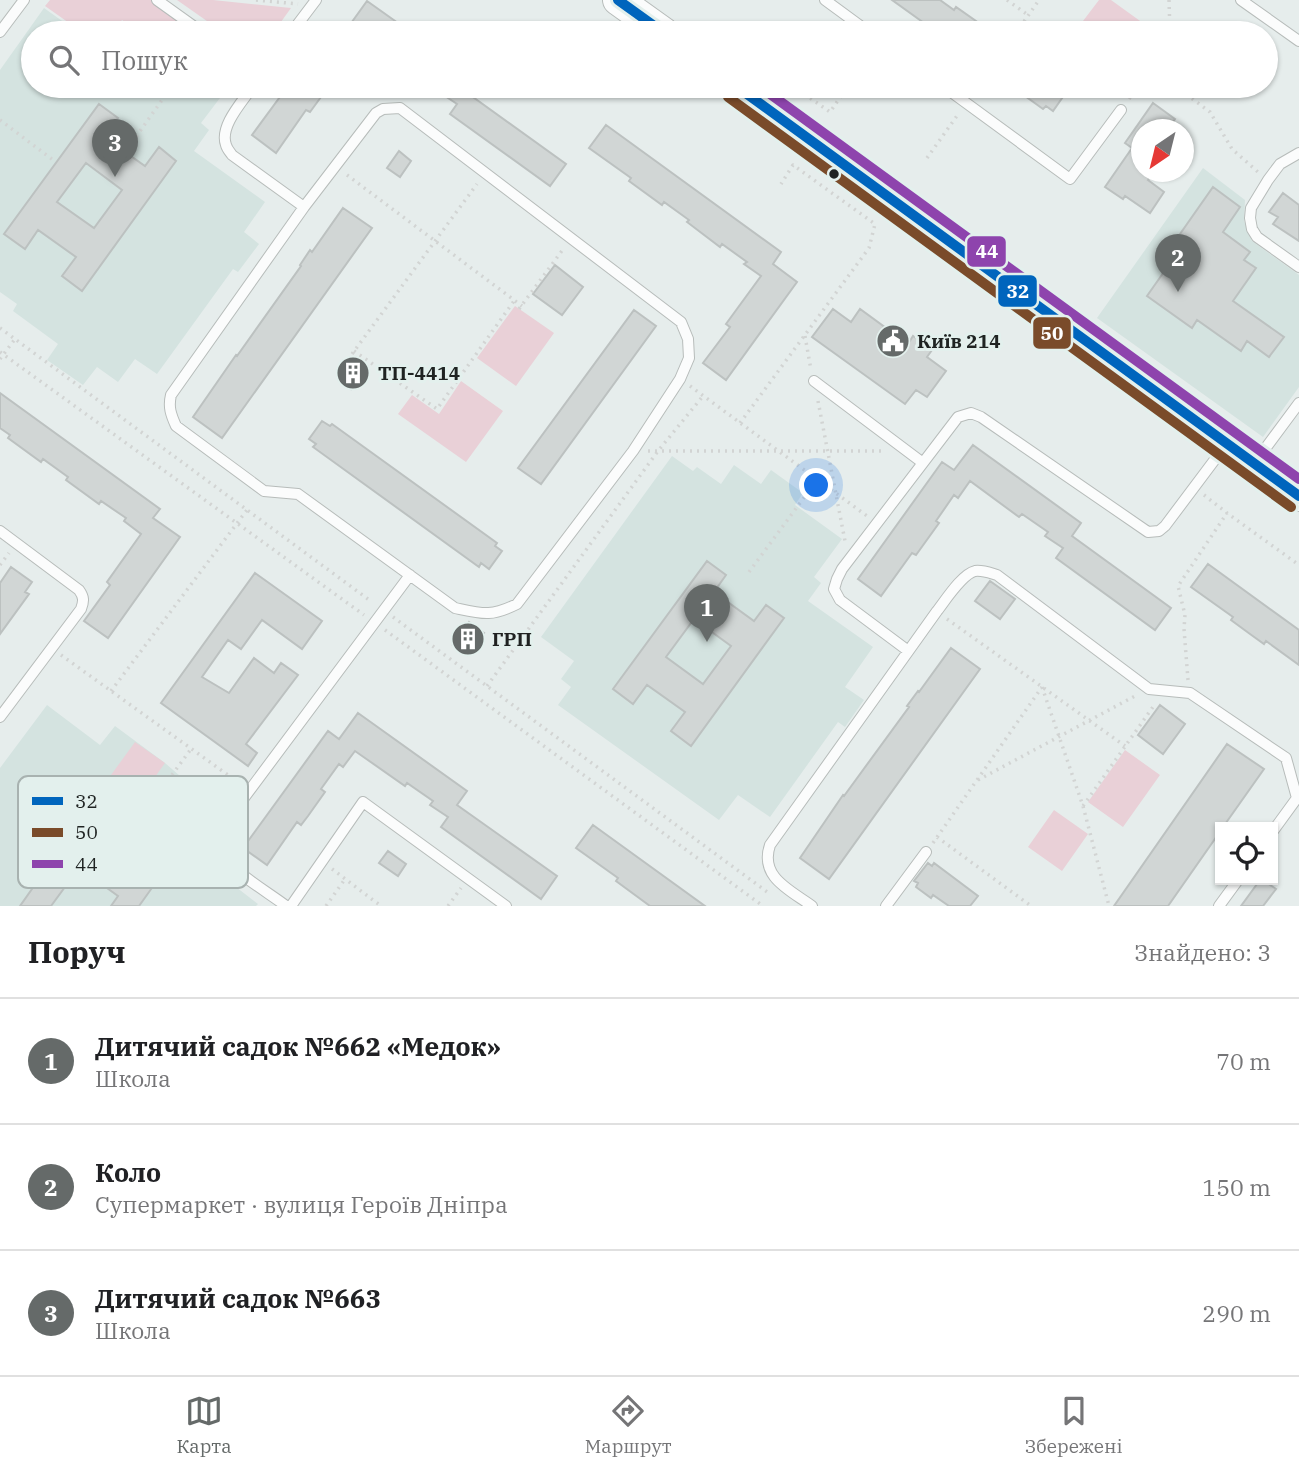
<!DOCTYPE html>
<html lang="uk">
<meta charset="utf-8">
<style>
:root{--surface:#fff;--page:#f6f6f6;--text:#202124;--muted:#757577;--line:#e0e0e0;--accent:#656a69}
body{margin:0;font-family:"IBM Plex Serif",serif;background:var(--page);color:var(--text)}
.controls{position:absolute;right:21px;bottom:21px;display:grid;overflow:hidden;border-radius:0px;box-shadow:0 2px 5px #0004}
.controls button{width:63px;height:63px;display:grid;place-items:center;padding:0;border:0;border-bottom:2px solid var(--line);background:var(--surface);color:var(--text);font:35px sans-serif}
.compass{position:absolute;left:1131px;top:119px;width:63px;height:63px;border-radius:50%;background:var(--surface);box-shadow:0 2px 5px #0004;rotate:215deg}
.you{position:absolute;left:817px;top:486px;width:24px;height:24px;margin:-18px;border:5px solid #fff;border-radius:50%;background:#1a73e8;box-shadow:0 0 0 10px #1a73e833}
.badge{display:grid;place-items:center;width:46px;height:46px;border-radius:50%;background:var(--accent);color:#fff;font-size:23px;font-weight:700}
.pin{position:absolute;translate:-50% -58px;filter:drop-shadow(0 2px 4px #0008)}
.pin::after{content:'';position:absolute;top:37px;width:24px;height:21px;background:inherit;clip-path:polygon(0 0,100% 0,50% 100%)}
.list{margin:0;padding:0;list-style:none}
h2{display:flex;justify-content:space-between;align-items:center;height:91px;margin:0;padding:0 28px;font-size:30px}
h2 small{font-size:23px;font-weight:400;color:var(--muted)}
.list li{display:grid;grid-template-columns:46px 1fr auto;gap:21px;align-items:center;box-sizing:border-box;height:126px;padding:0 28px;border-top:2px solid var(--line)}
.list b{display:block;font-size:26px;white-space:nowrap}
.list p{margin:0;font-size:23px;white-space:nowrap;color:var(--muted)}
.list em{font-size:23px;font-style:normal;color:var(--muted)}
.icon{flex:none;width:38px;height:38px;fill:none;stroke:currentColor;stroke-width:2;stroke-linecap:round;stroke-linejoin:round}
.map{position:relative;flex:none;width:1299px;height:906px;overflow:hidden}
.search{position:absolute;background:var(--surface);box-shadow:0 2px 5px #0004;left:21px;right:21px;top:21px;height:77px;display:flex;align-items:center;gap:18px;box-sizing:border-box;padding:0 24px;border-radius:38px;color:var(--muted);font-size:26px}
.sheet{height:469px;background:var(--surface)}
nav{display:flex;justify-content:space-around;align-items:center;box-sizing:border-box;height:98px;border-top:2px solid var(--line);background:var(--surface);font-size:19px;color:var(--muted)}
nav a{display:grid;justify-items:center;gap:4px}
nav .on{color:var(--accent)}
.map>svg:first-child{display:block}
.built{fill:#d4e3e0}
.green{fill:#e9d0d7}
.building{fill:#d1d6d5;stroke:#bcc1c0;stroke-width:2;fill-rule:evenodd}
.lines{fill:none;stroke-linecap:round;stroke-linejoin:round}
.service-casing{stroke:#b7bcba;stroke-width:12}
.secondary-casing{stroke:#b7bcba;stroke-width:32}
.path{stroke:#d2d4d3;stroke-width:3.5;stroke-dasharray:2 5;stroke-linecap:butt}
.service{stroke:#fbfcfc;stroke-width:10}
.secondary{stroke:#fbfcfc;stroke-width:30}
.bus-1-casing{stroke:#e3f0ed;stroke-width:16}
.bus-2-casing{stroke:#e3f0ed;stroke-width:16}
.bus-3-casing{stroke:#e3f0ed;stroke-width:16}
.bus-1{stroke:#0065bd;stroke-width:10}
.bus-2{stroke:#7a4b2a;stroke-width:10}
.bus-3{stroke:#8e44ad;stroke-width:10}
.bus-dot{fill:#1f2322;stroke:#e3f0ed;stroke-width:2.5}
.labels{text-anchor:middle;stroke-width:6;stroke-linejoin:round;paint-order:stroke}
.poi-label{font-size:19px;font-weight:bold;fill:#1f2322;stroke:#e3f0ed;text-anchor:start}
.key{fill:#e3f0ed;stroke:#a8b2b0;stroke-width:2}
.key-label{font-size:19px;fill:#1f2322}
.line-badge{stroke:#e3f0ed;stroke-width:2.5}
.badge-label{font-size:19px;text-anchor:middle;font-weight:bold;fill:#fff}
</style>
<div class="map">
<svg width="1299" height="906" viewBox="0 0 1299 906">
<rect width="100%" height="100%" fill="#e6edec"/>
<path class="built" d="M44,8L79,33L84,26L93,33H33V86H211L223,94L201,123L209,130L194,151L265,202L244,232L259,244L238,272L233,269L157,374L135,359L118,382L97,367L83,385L47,360L58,344L13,311L17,304L0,292V70Z
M1203,168L1245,200L1244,221L1252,241L1299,275V387L1263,437L1097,318Z
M672,456L693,471L697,467L721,484L734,465L761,484L771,470L803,493L795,505L842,539L814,577L821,583L808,601L873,647L845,687L864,700L845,727L838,722L770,817L738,795L719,820L558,705L571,687L561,679L574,661L541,637Z
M47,705L100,745L115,726L165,763L210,802V807L189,833L198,840L199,844L192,853L258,904L256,906H0V768Z"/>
<path class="green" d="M50,0H151L197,33H178L163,23L155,33H140L122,20L113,33H96L83,24L79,30L45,6Z
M177,0H213L291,8L273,33H224Z
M1099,0H1111L1154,31L1152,33H1100L1083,21Z
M515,306L554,333L516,386L477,358Z
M461,381L503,411L466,462L398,414L412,395L439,414Z
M135,742L165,763L117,830L87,808Z
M1125,750L1160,775L1123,827L1088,802Z
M1054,810L1088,834L1062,871L1028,847Z"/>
<path class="building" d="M892,0H940L954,10L956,7L993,33H938Z
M367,1L412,33H344Z
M288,86H329L310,112L306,110L276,153L252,135Z
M430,86H471L466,92L566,164L550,186L450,114L457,104Z
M1011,86H1059L1067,91L1053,111L1046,106L1043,109Z
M1153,103L1175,119L1168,130H1142V172H1154L1148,180L1164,192L1150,213L1125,196L1123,199L1105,187L1132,148L1125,143Z
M99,104L118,118L104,137L145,166L159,147L176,161L82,291L62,276L76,257L38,230L25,249L4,234ZM86,163L122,190L94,228L57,202Z
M606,125L781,252L773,264L797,282L726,380L703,363L730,327L726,324L761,276L744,264L747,262L722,244L720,247L687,222L689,220L664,202L662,205L629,181L631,178L589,148Z
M399,151L411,161L400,177L387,168Z
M1213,187L1240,207L1223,232L1250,252L1244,260L1256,268L1233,301L1284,337L1269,357L1247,341L1241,351L1197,320L1192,328L1147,296L1173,259L1166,254Z
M1283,193L1299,205V241L1273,224L1278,217L1269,212Z
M343,208L372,228L222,438L193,417L236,355L237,356L301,266L300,265L310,250L312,252Z
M555,265L583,287L562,315L533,294Z
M833,309L851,322L860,309L908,344L913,336L932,350L927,357L946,371L927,397L916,390L905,404L812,337Z
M634,310L656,326L541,484L518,468Z
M355,358L367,366L351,389L339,380Z
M0,393L160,509L153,518L180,537L108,638L84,621L110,585L107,582L141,534L124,521L126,518L101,501L99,504L66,480L68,477L43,459L41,462L8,438L10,435L0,428Z
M322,421L330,426L332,424L497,543L495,546L502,551L489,569L481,563L479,567L313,447L316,444L309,439Z
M973,445L1081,523L1072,536L1171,608L1155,630L1056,558L1063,548L1045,536L1048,532L1022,514L1019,517L970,481L958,498L954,495L936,521L939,523L916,555L912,553L881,596L858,579L942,462L954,470Z
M707,561L726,575L714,592L754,621L766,605L784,618L691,746L671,731L685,712L647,685L633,704L613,689ZM694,619L731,646L703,684L666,657Z
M1208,564L1299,630V665L1266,641L1264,644L1250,634L1231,620L1233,617L1191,587Z
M11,567L32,582L25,592L29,594L0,634V583Z
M255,573L322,621L302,649L262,620L241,649L228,640L202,677L229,693L254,658L274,673L281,663L298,675L246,744L257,753L248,766L161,703Z
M990,581L1015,599L1000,619L975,601Z
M469,622L484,633L467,655L453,645Z
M951,648L980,669L829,879L800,858L843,795L844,796L909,707L907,706L918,691L919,692Z
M1160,705L1185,724L1163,754L1138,735Z
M358,713L467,791L457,805L557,876L541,899L441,827L448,817L430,805L433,801L407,783L405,786L355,751L343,767L339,764L321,789L325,792L308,816L301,825L297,822L267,865L243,848L328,731L339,739Z
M1227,744L1264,769L1223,827H1220L1219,833L1168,906H1114Z
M87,811L108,826L94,846L133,874L148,853L167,867L149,892L139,906H111L118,896L79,868L51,906H20Z
M593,825L705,906H650L616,881L618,878L576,848Z
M388,851L406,864L398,876L379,863Z
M928,863L932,866L934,863L978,896L970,906H949L933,895L931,898L916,887L918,883L914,881Z
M1260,880H1263L1276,889L1263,906H1241Z"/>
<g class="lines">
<defs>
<path id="service" d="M157,0L203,33
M825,0L870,33
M1241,0L1299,41
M0,32L24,0
M291,33L316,0
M253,86C243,101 219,126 226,145C227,149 230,152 232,155L304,207L171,395C168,407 171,415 176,426L264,491L298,494L455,608C483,614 491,617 517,604L633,451L680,379L689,358L688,339L681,322L400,108L383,109L376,113L304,207
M943,86L1070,179L1121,110
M1299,153L1280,164L1268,180L1251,208L1250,218L1252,229L1257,237L1299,267
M814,381L923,463
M1256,461L1299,403
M0,531L79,590C84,597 84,601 81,609L0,717
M907,650L840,600L834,589L837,579L842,569L958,417L971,413L981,417L1148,532L1159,531L1165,526L1225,446
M286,906C272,895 232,871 224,857C219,848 219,839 220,830L410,575
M291,906L363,802L506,906
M812,906C790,890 759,877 770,845L937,611C945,601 962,574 975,571C983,570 990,573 997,575L1149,689L1190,693L1286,758L1297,798L1273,831
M886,906L926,852
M1219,906L1238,880"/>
<path id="secondary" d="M618,0L664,33
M736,86L1299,496"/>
</defs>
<use href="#service" class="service-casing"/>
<use href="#secondary" class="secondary-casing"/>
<path class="path" d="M256,0L298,4
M1007,0L1028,15
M1169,0L1170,33
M1016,33L1039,0
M223,86L229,96
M793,86L830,112L848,86
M1175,86L1210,112L1232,149L1258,172
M1129,99L1138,86
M0,120L53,160
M128,148L172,86
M927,158L959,113
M347,175L522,306
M519,309L564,248
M0,328L372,602
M805,336L811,370
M354,351L437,409L514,301
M0,352L364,615
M352,354L477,184
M0,359L15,339
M690,386L867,516
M818,401L845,541
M740,423L869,248L875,224L793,165L781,184
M648,451H885
M1204,495L1227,513L1299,565
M0,565L9,553
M749,572L817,480
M393,617L770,894
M947,619L1125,746
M385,630L763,906
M61,655L239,783
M1188,680L1184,629L1185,615L1178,586L1227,513
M487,686L658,451L703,396
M1042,687L1083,806L1109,906
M111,691L247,510
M978,780L1135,696
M1083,806L1155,704
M937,837L1031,906
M933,843L1042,687
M114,854L191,749
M332,869L381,906
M326,906L345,879
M448,906L461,888"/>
<use href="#service" class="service"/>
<use href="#secondary" class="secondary"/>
<defs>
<path id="bus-1" d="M618,0L664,33
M736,86L1299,496"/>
<path id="bus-2" d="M728,97L1291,507"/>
<path id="bus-3" d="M759,86L1299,479"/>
</defs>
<use href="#bus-1" class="bus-1-casing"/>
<use href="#bus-2" class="bus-2-casing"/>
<use href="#bus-3" class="bus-3-casing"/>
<use href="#bus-1" class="bus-1"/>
<use href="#bus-2" class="bus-2"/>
<use href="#bus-3" class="bus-3"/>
</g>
<defs>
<symbol id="civic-disc" viewBox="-11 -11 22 22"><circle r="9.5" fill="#656a69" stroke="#e3f0ed"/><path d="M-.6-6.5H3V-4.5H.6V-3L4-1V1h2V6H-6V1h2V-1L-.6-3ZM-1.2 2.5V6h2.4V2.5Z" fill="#fff"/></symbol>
<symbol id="building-disc" viewBox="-11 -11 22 22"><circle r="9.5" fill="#656a69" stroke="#e3f0ed"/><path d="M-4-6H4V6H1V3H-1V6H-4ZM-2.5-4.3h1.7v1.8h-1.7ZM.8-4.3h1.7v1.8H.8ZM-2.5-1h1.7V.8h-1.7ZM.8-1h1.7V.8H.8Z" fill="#fff"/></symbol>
</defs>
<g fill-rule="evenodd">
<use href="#civic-disc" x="874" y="322" width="38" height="38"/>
<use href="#building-disc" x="334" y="354" width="38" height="38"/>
<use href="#building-disc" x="449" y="620" width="38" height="38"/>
</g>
<circle class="bus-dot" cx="834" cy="174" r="6"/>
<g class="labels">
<g class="poi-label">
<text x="917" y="348">Київ 214</text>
<text x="378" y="380">ТП-4414</text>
<text x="492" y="646">ГРП</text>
</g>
</g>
<rect x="18" y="776" width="230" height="112" rx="10" class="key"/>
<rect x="32" y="797" width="31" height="8" fill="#0065bd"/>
<rect x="32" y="828" width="31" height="9" fill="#7a4b2a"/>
<rect x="32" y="860" width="31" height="8" fill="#8e44ad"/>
<g class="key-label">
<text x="75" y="808">32</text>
<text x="75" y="839">50</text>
<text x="75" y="871">44</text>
</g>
<g class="line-badge">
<rect x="966" y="235" width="41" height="33" rx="7" fill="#8e44ad"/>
<rect x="997" y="274" width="41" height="34" rx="7" fill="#0065bd"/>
<rect x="1032" y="316" width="40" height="34" rx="7" fill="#7a4b2a"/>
</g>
<g class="badge-label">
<text x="987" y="258">44</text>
<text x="1018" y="298">32</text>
<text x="1052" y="340">50</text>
</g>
</svg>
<div class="controls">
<button><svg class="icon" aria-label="locate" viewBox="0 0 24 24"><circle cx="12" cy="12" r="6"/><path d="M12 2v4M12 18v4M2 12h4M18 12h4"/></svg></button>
</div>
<svg class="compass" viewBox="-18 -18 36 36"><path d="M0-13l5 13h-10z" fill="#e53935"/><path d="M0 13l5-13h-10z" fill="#757577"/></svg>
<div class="you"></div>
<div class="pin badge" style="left:707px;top:642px">1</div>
<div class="pin badge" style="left:1178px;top:292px">2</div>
<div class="pin badge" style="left:115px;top:177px">3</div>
<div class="search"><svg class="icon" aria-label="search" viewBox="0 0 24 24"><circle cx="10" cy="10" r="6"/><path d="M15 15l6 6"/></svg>Пошук</div>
</div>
<section class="sheet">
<h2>Поруч<small>Знайдено: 3</small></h2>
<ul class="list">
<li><span class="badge">1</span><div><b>Дитячий садок №662 «Медок»</b><p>Школа</p></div><em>70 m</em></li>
<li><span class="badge">2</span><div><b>Коло</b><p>Супермаркет · вулиця Героїв Дніпра</p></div><em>150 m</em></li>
<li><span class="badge">3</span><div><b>Дитячий садок №663</b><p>Школа</p></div><em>290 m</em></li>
</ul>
</section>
<nav>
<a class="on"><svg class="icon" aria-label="map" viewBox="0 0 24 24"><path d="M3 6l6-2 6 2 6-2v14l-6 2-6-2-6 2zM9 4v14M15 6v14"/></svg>Карта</a>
<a><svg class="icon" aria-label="directions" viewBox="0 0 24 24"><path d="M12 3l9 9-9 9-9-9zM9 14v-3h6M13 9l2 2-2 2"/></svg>Маршрут</a>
<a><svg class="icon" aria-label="saved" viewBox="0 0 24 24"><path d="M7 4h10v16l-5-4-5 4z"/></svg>Збережені</a>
</nav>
